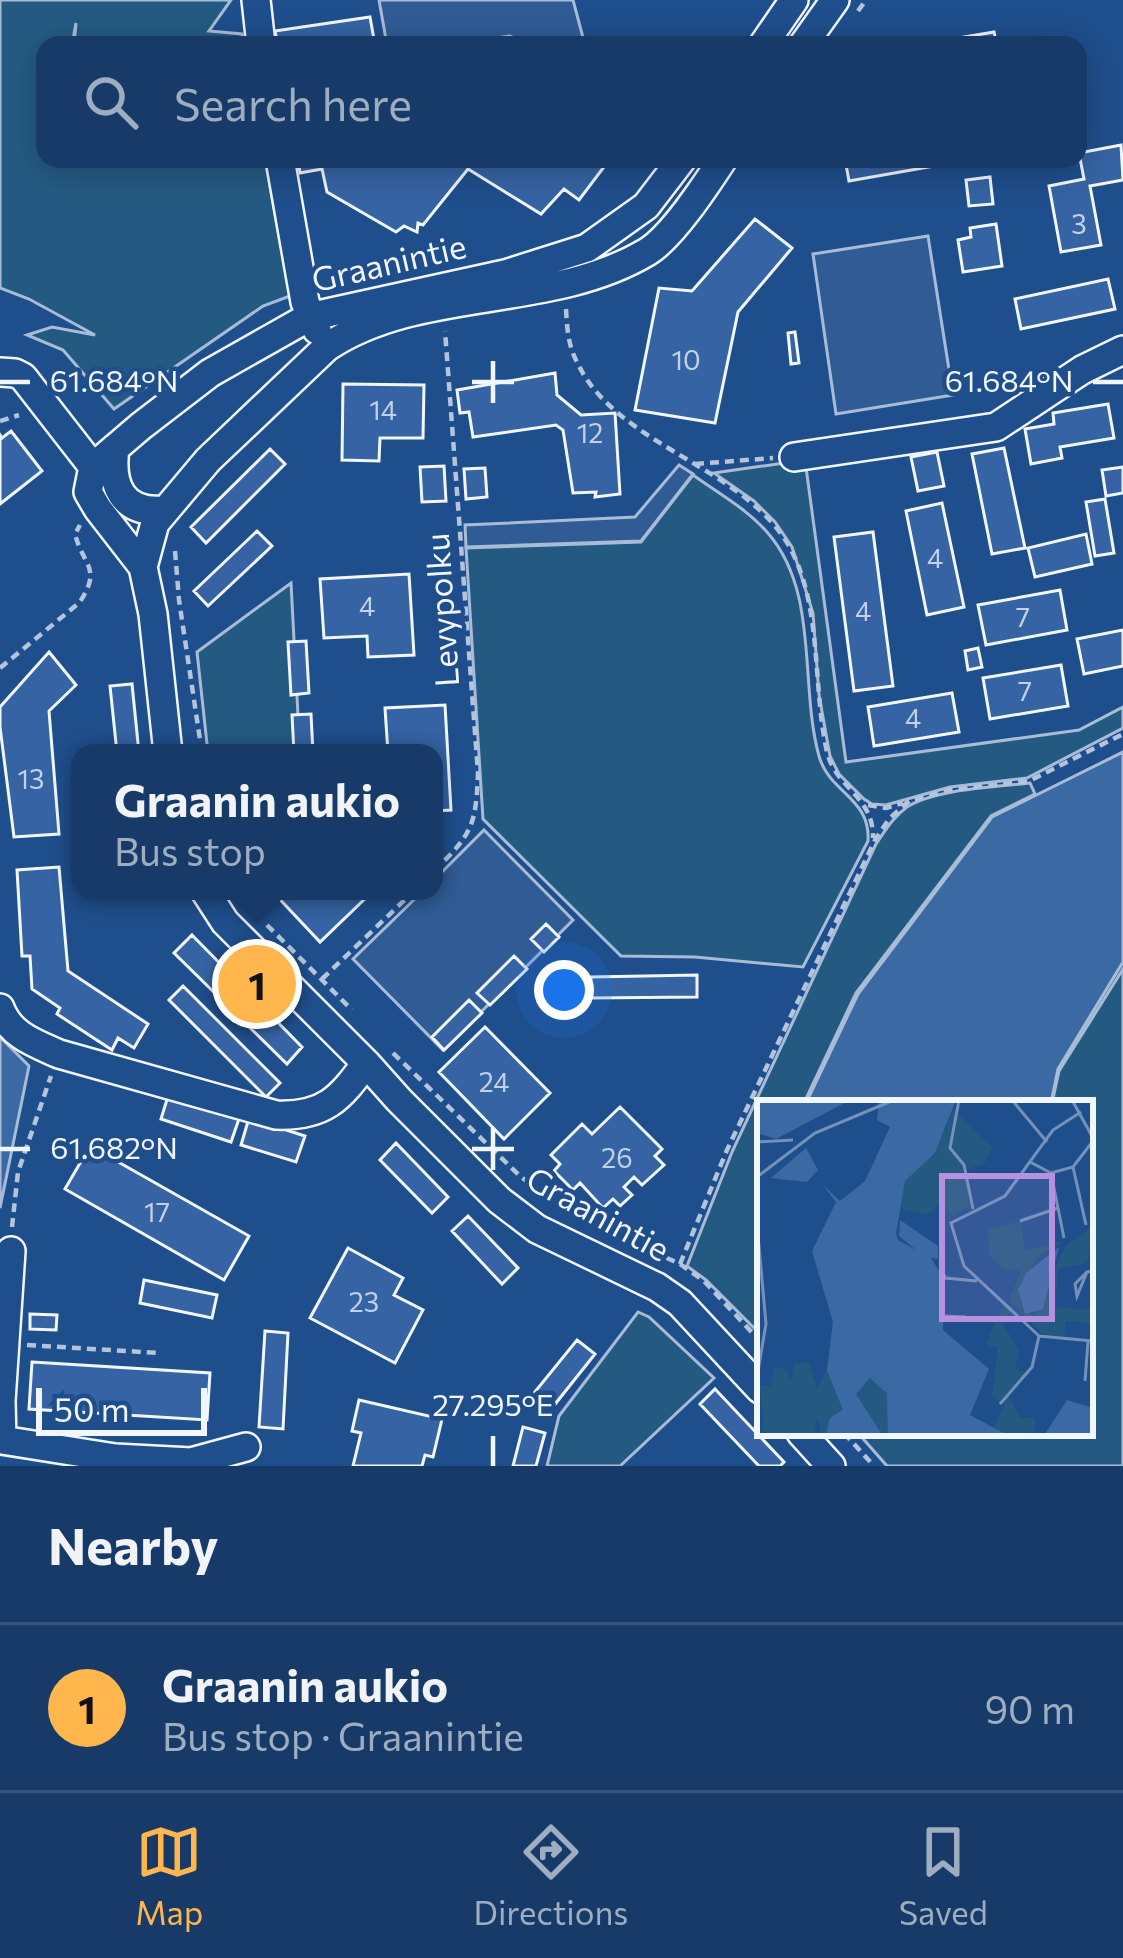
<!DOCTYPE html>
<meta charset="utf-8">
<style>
:root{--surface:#173a69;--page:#20416f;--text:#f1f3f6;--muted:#9eadc0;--line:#36547d;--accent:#ffb74d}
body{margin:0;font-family:Commissioner,sans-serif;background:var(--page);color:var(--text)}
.scale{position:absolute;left:36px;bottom:30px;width:171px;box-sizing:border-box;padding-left:12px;border:6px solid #f2f6ff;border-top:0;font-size:33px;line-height:42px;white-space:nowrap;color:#f2f6ff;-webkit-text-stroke:9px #1f4e8c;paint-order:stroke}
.you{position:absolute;left:564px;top:990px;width:42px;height:42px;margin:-30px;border:9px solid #fff;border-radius:50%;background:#1a73e8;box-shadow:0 0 0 18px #1a73e833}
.badge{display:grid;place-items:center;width:78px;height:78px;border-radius:50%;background:var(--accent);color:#111;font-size:39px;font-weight:700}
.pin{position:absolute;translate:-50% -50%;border:6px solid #fff;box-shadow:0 3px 12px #0006}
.popup{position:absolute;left:71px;top:744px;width:372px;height:156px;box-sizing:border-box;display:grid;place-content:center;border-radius:24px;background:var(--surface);filter:drop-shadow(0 3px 9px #0005);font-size:39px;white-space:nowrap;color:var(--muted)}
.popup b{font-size:45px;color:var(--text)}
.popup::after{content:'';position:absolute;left:50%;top:100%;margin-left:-24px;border:24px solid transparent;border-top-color:var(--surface)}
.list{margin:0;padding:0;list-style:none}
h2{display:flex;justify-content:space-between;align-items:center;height:156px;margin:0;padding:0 48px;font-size:51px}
h2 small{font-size:39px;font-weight:400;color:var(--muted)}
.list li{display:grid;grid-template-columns:78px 1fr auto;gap:36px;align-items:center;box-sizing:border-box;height:168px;padding:0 48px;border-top:3px solid var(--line)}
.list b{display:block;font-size:45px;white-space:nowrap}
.list p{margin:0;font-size:39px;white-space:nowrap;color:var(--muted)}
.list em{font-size:39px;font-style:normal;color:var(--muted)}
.icon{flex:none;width:66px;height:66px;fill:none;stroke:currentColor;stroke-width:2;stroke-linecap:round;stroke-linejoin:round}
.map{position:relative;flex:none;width:1123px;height:1466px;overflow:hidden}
.search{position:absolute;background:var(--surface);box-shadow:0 6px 30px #0003;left:36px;right:36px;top:36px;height:132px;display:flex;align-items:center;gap:30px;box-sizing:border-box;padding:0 42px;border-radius:24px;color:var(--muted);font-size:45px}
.sheet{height:324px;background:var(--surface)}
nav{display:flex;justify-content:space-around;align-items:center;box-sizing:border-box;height:168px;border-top:3px solid var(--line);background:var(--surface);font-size:33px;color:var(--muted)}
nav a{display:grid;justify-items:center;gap:6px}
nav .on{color:var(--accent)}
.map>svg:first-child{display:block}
.green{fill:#245a82;stroke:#a8bbd7;stroke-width:3}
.parking{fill:#305b95;stroke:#a8bbd7;stroke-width:3}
.water{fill:#3b69a3;stroke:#a8bbd7;stroke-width:3}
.building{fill:#3563a3;stroke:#f2f6ff;stroke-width:3}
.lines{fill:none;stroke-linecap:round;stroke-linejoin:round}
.minor-casing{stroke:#f2f6ff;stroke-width:32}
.path{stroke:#b3c4dc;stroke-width:4.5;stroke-dasharray:9 6;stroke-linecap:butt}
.minor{stroke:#1f4e8c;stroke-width:27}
.ticks{fill:none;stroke:#f2f6ff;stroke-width:4.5}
.labels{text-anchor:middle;stroke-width:9;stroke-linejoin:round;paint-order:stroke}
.number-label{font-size:27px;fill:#c3d1e8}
.street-label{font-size:33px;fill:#f2f6ff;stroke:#1f4e8c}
.inset-river{fill:none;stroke:#3b69a3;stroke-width:6}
.inset-road{fill:none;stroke:#7391ba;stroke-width:3}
.view{fill:#b691df;fill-opacity:0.15;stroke:#b691df;stroke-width:6}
.inset-edge{fill:none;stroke:#f2f6ff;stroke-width:6}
.ticks-label{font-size:30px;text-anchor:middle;fill:#f2f6ff;stroke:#1f4e8c;stroke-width:9;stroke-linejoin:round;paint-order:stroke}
</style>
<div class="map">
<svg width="1123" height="1466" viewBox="0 0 1123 1466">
<rect width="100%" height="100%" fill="#1f4e8c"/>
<path class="green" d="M0,0H231L209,31L242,34L244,45H74L76,23L72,45H45V159H265L290,296L263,306L114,409L63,350L27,335L52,327L95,335L29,299L0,288Z
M805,460L846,762L1079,730L1123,707V728L1027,778L950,787L886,805L872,804L864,799L839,774L830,756L819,695L813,613L792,547L775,522L754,501L714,473Z
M693,475C718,493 747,509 767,532C820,592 799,684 819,756C829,793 871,798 868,841L803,967L695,957L621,956L483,819L466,548L641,542Z
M291,583L300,753H208L197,652Z
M1030,783L1035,794L991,816L856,993L804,1103H760V1334L706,1280L687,1266L732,1152L876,844C885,831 893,817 907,807C934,789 997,787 1030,783Z
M1123,969V1466H887L858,1433H1090V1103H1052L1059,1071Z
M638,1312L649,1317L714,1378L620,1466H547L559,1416Z"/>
<path class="parking" d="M379,0H573L585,45H528L510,36L469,42L467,45H387Z
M928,236L953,395L836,414L813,254Z
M679,465L693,474L641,541L466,547L465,525L635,517Z
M484,830L573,920L443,1050L353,959L423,891H434V880Z"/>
<path class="water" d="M1123,752V962L1058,1069L1051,1103H806L858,994L992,817Z
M0,1037L29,1066L0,1208Z"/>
<path class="building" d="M370,17L375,45H278L275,31Z
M994,32L997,45H917Z
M1121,145L1123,180L1090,186L1101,245L1061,252L1049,186L1084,179L1079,153Z
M298,159H610L579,200L564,189L541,214L468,169L423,225L418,223L417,232L404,226L396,232L327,192L322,169L300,173Z
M845,159H974L849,181Z
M990,177L993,204L969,206L966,180Z
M755,219L792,248L738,312L715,423L635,410L659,288L692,291Z
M996,224L1002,266L963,272L958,240L971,237L970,228Z
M1108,279L1115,309L1021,329L1015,299Z
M795,332L799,363L791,364L788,333Z
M555,373L557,395L581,415L615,413L620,494L595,497L596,492L573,493L563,430L556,425L473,437L469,412L460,413L457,390Z
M343,384L424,385L423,438H380L379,461L342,460Z
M1108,404L1114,438L1060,447L1062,458L1031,464L1025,429L1054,424L1053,413Z
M11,431L42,471L0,504V435L2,438Z
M1004,448L1025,548L992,554L972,454Z
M270,449L285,464L206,543L191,527Z
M937,452L944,486L918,491L911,457Z
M444,466L446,501L422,502L420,467Z
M1123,467V493L1106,496L1102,470Z
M485,468L487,497L466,499L464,469Z
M1105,499L1114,553L1095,556L1086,502Z
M942,503L964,607L927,615L906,511Z
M257,531L272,546L208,606L194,591Z
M873,532L893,686L854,691L834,537Z
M1086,534L1092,564L1035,577L1028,548Z
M409,574L414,655L368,657L367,636L324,638L320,579Z
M1060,590L1067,630L986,645L978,605Z
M1123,630V666L1084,674L1077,639Z
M306,641L309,693L291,695L288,642Z
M978,648L982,667L968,670L965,651Z
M49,652L76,685L49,711L59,834L14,837L0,727V707Z
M1061,665L1068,706L990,719L983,678Z
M132,684L139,753H117L110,686Z
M952,693L959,732L874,746L868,707Z
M445,705L451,810L434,811V753H388L385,708Z
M311,714L313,753H294L292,715Z
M59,867L68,971L148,1024L134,1048L118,1038L112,1050L57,1014L60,1008L32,989L30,956H22L17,870Z
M272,891H373L320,942Z
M546,924L559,937L544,952L531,939Z
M192,935L302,1047L287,1064L174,953Z
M514,956L527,969L490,1005L477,993Z
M697,975V997L591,998V977Z
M183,986L280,1083L266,1097L169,1000Z
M469,1000L482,1013L444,1050L432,1037Z
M485,1027L550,1093L504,1139L439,1072Z
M169,1093L240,1116L231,1142L161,1119Z
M620,1107L662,1149L655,1156L664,1165L642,1185L634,1177L624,1187L632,1195L620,1206L613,1199L603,1208L580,1183L573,1190L554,1171L560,1164L551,1155L582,1124L592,1134Z
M249,1118L305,1136L296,1162L241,1145Z
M396,1143L448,1197L432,1213L380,1160Z
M90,1146L249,1236L224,1280L65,1189Z
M468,1216L518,1268L502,1284L452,1231Z
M348,1248L403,1278L394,1295L423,1310L395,1363L310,1318Z
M144,1280L217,1295L212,1318L140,1303Z
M30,1314L57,1315L56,1330L30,1329Z
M265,1331L288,1333L283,1429L259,1427Z
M577,1340L595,1354L552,1408L534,1393Z
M32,1362L210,1373L207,1420L29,1409Z
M715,1389L784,1462L780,1466H759L700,1404Z
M359,1400L442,1419L433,1457L425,1455L422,1466H353L361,1433L352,1431Z
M523,1427L545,1433L536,1466H513Z"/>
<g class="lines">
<defs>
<path id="minor" d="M256,0L261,45
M763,45L794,0
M803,45L835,0
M280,159L305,302L317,330
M0,372L15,373L23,377L93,467
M115,448C110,485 122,514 164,510
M794,457L996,427L1082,370L1123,350
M143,567L98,509L88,492L93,467L141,426L210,373L309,317L505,274L587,248L646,206L682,159
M168,753L153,614L143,567L155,523L208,460L327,347C420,285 550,310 647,252C672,237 706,185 723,159
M205,891L225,922L366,1063L399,1100L499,1200L537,1229L657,1287L680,1303L760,1389
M0,1008C10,1035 34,1043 59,1054L276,1115C324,1117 340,1099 366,1063
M11,1251L1,1401L2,1440L115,1458L191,1462L246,1447
M801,1433L831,1466"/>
</defs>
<use href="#minor" class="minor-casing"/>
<path class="path" d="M858,11L866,0
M566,309C567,328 568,345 577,362C616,446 742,465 789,546C823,607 812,686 827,752C836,789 874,796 873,838
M0,421L19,415
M695,464L773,458
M175,551L179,600L202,753
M0,668L79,603C103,568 83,566 75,534L80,525
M868,805L886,808L903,803
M434,871C472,834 476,826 478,773L445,331
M267,925L352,1010
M322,979L414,891
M393,1053L520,1176L546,1196L594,1224L680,1264L704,1281L760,1341
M12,1227L18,1172L51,1076
M680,1264L727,1150L875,840L889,819L909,801L951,790L1029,781L1123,734
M27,1345L159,1353
M844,1433L874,1466"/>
<use href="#minor" class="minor"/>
</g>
<path class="ticks" d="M493,361V403M0,382H30M472,382H514M1093,382H1123M493,1128V1170M0,1149H30M472,1149H514M493,1436V1466"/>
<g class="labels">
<g class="number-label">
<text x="1079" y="234">3</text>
<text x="686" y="370">10</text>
<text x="383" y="420">14</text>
<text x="590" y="443">12</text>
<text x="935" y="568">4</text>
<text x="367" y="616">4</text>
<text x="863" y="621">4</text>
<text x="1023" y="627">7</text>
<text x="1025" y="701">7</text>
<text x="913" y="728">4</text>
<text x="31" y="789">13</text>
<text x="494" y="1092">24</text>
<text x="617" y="1168">26</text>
<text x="157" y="1222">17</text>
<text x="364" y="1312">23</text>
</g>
<g class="street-label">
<text transform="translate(389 263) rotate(-13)" y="12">Graanintie</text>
<text transform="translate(442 610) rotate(-94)" y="12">Levypolku</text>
<text transform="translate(598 1214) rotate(29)" y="12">Graanintie</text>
</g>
</g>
<g transform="translate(757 1100)">
<rect width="336" height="336" fill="#1f4e8c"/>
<path d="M197,9L235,48L227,64L208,70L213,105L196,116L184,104L169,115L143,108L148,81L178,53ZM264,121L268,150L307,141L282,156L261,189L265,211L277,215L309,145L336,127L330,163L301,169L298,207L336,210V223L309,221L307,236L285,234L252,200L264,171L246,169L232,156L231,129ZM247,204L255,210L244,221L262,251L258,269L269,273L242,302L235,295L241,248L229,244ZM52,262L60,290L70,269L96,294L117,276L134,294L146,336H62L63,325L59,316L58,336H7L3,285L13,286L18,267L31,270L34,281L37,264ZM251,295L264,318H278V336H233Z" fill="#245a82"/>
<path d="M0,0H93L19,39L0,33ZM122,0H199L178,53L148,81L139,134L141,140L159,150L142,136L143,120L181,146V159L174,158L188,180L186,230L232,269L213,315L252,336H131L130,293L113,278L99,294L126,336H69L73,318L86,310L70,270L76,222L55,151L79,102L65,84L83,101L108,81L133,27L120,20ZM49,48L61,70L50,82L14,78ZM302,147L286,209L268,214L261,190L269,173ZM310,300L336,308V336H275L288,334Z" fill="#3b69a3"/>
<path class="inset-river" d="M148,0L147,56L102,126L99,176L124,231L198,336"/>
<path class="inset-road" d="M202,0L193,48L207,65L216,109M255,0L290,42M315,0L336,38M0,42L36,40M273,62L294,73L316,67L336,41M316,67L329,125M294,73L307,138M0,77L58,33L137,0M263,121L301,108M0,124L9,224L0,277M183,163L188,178L220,181M330,172L320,196L318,184L330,172L336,171M186,198L185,216L209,217M282,236L207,166L194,123L248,96L296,30L324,12M282,236L336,241M328,281L331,242M243,304L275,267L282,236"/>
<path class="view" d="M185,76H295V219H185Z"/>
<rect width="336" height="336" class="inset-edge"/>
</g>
<g class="ticks-label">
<text x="114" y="392">61.684°N</text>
<text x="1009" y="392">61.684°N</text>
<text x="114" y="1159">61.682°N</text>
<text x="493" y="1416">27.295°E</text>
</g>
</svg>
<div class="scale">50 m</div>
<div class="you"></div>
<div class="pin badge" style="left:257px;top:984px">1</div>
<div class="popup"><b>Graanin aukio</b>Bus stop</div>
<div class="search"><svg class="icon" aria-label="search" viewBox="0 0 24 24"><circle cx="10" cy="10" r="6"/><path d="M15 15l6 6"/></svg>Search here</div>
</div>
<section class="sheet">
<h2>Nearby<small></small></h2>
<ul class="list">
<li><span class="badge">1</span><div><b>Graanin aukio</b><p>Bus stop · Graanintie</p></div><em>90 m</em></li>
</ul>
</section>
<nav>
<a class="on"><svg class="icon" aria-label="map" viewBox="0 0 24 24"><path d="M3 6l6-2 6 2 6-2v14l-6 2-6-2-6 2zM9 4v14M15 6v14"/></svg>Map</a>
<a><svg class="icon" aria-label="directions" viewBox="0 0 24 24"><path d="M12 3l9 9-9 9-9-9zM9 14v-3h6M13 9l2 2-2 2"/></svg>Directions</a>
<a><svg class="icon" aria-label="saved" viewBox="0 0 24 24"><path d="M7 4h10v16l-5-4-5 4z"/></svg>Saved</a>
</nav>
